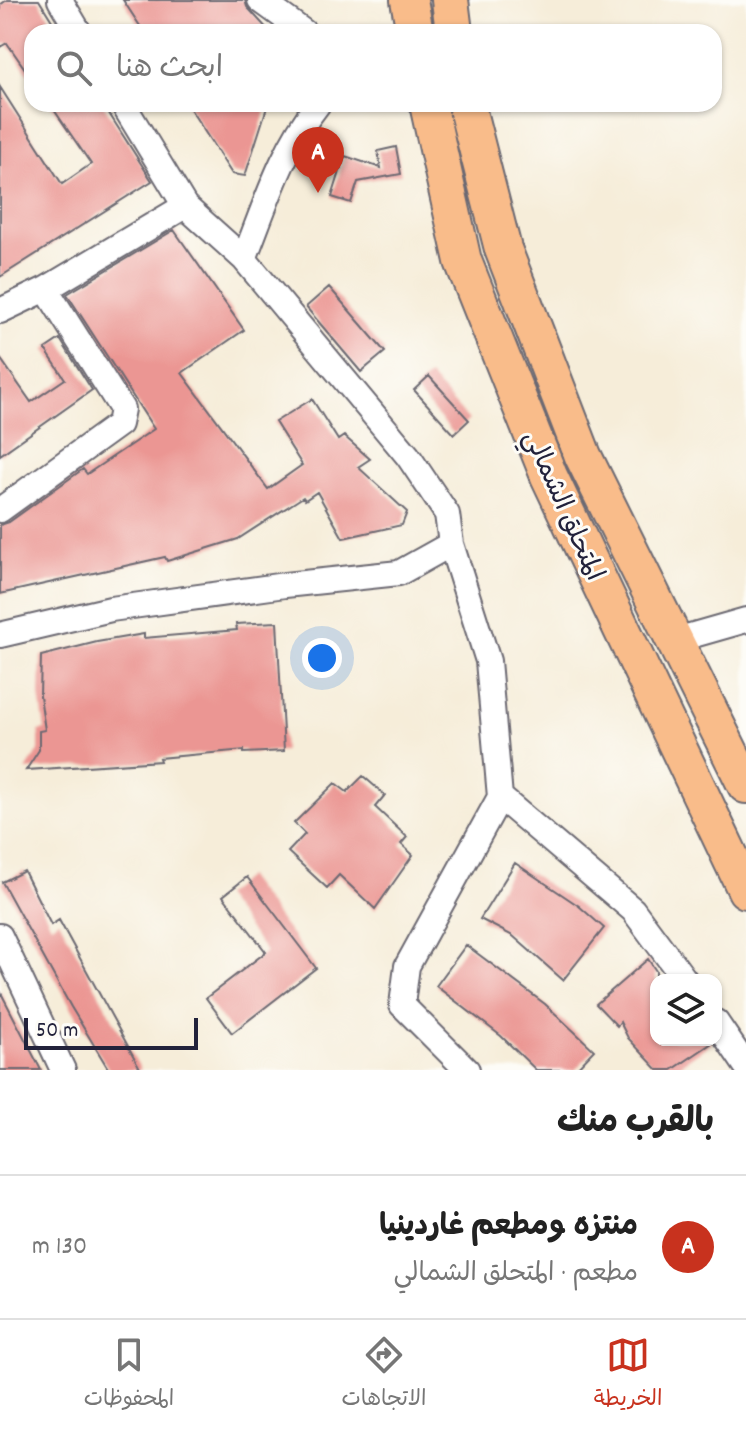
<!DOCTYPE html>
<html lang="ar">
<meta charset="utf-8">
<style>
:root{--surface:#fff;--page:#f6f6f6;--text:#222;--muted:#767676;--line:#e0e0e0;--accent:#c8321e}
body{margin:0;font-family:Dekko,"Playpen Sans Arabic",sans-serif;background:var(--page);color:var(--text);direction:rtl}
.controls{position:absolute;right:24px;bottom:24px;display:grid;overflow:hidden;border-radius:16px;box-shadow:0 2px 6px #0004}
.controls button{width:72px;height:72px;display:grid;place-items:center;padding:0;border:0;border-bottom:2px solid var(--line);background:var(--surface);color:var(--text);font:40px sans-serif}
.scale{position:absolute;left:24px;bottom:20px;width:174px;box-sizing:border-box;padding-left:8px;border:4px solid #22223b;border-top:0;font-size:22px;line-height:28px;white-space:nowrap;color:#22223b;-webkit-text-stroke:6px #fdfcf7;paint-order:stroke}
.you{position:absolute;left:322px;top:658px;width:28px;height:28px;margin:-20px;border:6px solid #fff;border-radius:50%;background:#1a73e8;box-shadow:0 0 0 12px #1a73e833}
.badge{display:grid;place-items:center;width:52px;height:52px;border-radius:50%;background:var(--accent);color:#fff;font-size:26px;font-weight:700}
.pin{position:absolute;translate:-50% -66px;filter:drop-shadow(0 2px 4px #0008)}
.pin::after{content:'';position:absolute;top:42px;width:28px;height:24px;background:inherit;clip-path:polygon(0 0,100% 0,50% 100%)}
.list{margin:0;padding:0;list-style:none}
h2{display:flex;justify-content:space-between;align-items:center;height:104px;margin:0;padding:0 32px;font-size:34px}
h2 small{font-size:26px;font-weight:400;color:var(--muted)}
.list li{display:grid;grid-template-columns:52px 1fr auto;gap:24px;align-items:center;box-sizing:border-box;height:144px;padding:0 32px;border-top:2px solid var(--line)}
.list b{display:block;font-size:30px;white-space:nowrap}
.list p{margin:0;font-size:26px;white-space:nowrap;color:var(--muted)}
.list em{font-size:26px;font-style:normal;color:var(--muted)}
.icon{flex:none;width:44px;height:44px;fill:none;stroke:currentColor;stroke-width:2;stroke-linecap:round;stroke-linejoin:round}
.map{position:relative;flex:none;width:746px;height:1070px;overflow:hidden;direction:ltr}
.search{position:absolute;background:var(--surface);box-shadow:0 2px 6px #0004;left:24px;right:24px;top:24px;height:88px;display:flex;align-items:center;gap:20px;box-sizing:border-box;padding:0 28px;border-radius:24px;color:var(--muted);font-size:30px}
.sheet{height:248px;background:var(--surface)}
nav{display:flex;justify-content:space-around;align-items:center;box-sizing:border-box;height:112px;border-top:2px solid var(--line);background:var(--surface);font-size:22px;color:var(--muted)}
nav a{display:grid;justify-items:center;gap:4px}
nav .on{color:var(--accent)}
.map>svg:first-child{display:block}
.building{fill:#eb9693}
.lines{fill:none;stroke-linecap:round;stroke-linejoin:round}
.minor-casing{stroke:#6c6972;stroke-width:28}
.highway-casing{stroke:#6c6972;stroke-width:40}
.minor{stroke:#fff;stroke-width:24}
.highway{stroke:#f9bc8a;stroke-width:36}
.labels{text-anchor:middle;stroke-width:6;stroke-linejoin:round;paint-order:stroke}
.street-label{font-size:26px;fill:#22223b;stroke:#fdfcf7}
</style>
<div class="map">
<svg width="746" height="1070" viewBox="0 0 746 1070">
<rect width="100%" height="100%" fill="#fdfcf7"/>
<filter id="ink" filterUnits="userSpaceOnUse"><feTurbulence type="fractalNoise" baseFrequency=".0125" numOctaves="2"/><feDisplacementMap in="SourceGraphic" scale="16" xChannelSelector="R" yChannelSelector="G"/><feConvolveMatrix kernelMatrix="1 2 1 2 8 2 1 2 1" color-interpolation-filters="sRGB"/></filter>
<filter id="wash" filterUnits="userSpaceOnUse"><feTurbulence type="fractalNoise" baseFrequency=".006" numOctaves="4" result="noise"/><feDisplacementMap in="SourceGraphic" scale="32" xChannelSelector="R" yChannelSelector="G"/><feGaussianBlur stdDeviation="1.8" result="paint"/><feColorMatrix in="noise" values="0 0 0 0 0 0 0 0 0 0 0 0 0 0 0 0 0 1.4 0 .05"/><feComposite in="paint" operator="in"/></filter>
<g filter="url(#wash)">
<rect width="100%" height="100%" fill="#f6edd9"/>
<g id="blocks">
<path class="building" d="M7,0H39L59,32H32V79L7,43L0,47V5Z
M123,0H245L247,7L270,32H144Z
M0,87L62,184L91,164L50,104H103L152,181L0,277Z
M187,104H268L245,176L232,174Z
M396,147L401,174L358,182L351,203L332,197L345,156L381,168L378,151Z
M174,230L244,330L182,373L268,489L302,465L275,422L312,399L338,440L344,436L370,459L358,467L407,512L402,525L343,538L317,492L305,500L303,497L238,539L167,561L165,557L0,594V525L9,522L83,469L87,474L154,429L67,294Z
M329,287L385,352L361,372L306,307Z
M60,339L92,390L0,455V358L31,402L65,379L45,349Z
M429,376L469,420L454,434L414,390Z
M277,622L284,751L244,753V750L159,758L160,761L26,770L39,750V731L45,730L40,696L41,656L97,642L144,634V638L237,630L236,624Z
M363,776L385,795L375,807L407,837L401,844L413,855L375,909L339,875L327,888L288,852L305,834L294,823L335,783L347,792Z
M515,863L579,906L604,928L563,980L513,936L480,919Z
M24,871L51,925L59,920L141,1070H109L71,1007L2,882Z
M247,877L316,968L232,1033L206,998L266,952L223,896Z
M466,945L545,1004L594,1050L575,1070H536L501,1036L436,986Z
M648,959L656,971V1040H710L712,1043L672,1070H658L628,1038L620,1022L617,1026L596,1004Z
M0,991L41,1070H0Z"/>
</g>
</g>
<g filter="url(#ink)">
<use href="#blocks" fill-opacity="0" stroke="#6c6972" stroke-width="2"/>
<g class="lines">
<defs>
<path id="minor" d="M60,0L79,32
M260,0L304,32
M123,104L185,206L244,259L408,456L447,514L451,544L488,661L500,797L633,910L685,980
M244,259C265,206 282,149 318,104
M0,311L46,289L185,206
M0,510L119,424L122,409L46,289
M0,635L111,609L285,585L399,573L451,544
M676,640L746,620
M0,936L63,1070
M716,1022L746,1066
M467,1070L402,1005L407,966L500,797"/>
<path id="highway" d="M409,0L415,32
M450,0L454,32
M428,104L463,261L549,476L746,890
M466,104L503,249L583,456L746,785"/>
</defs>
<use href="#minor" class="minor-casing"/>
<use href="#highway" class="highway-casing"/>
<use href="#minor" class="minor"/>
<use href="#highway" class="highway"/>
</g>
</g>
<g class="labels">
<g class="street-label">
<text transform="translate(565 505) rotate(66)" y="9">المتحلق الشمالي</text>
</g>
</g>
</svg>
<div class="controls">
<button><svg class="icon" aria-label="layers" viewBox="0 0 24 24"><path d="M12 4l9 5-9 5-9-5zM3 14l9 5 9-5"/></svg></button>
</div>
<div class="scale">50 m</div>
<div class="you"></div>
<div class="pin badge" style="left:318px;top:193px">A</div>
<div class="search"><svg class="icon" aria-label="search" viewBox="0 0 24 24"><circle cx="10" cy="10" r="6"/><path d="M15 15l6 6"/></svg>ابحث هنا</div>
</div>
<section class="sheet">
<h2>بالقرب منك<small></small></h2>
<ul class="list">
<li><span class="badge">A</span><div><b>منتزه ومطعم غاردينيا</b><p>مطعم · المتحلق الشمالي</p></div><em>130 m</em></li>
</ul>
</section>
<nav>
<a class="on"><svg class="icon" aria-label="map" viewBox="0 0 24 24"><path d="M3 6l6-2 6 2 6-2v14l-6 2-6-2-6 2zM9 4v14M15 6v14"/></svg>الخريطة</a>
<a><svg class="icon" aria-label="directions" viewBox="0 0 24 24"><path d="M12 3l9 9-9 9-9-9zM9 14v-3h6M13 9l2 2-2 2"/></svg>الاتجاهات</a>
<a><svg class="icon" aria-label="saved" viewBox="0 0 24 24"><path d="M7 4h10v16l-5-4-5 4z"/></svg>المحفوظات</a>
</nav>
